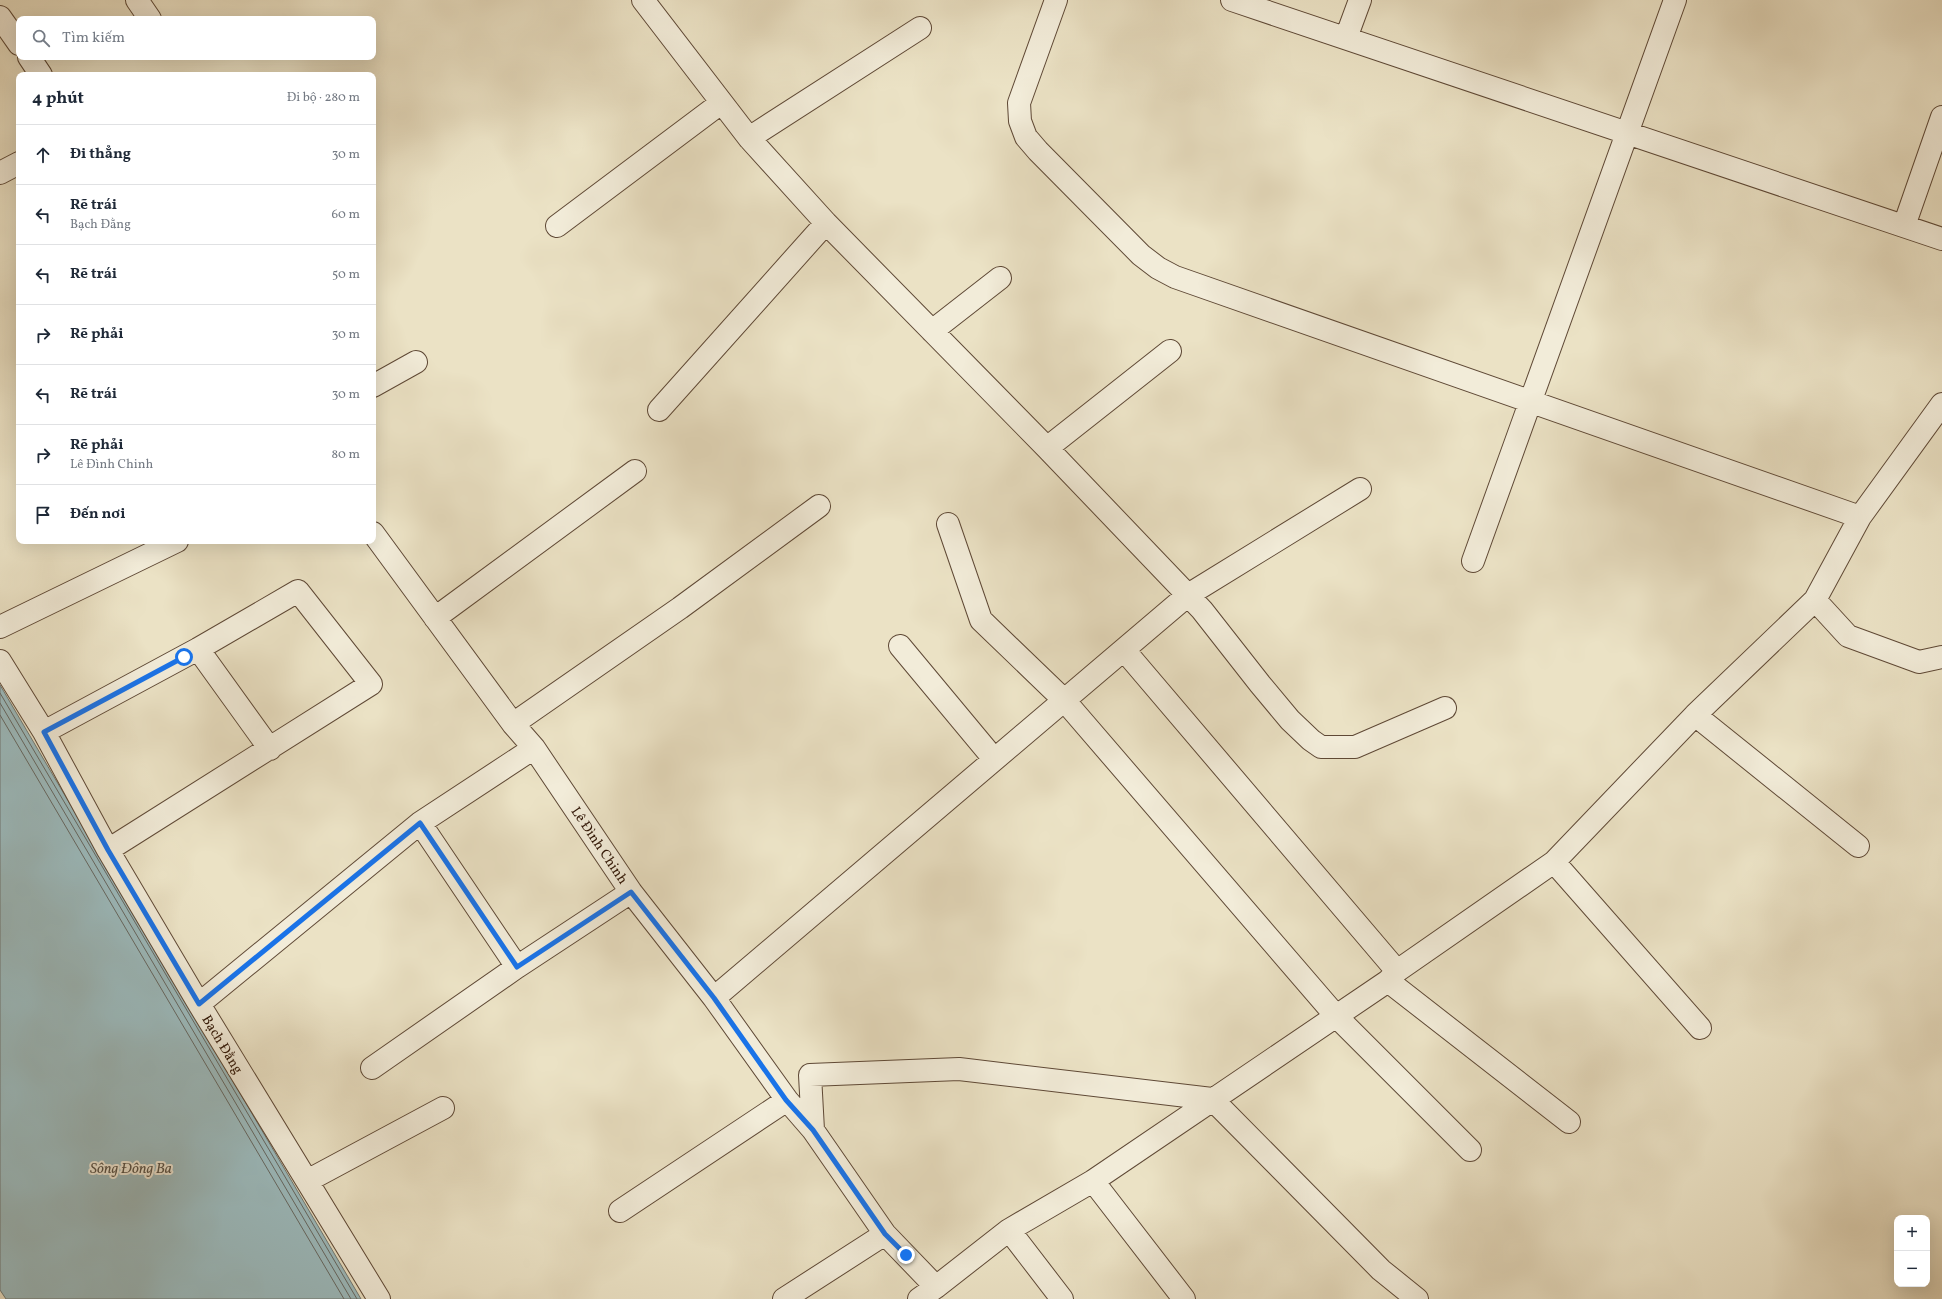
<!DOCTYPE html>
<html lang="vi">
<meta charset="utf-8">
<style>
:root{--surface:#fff;--page:#f2f2f3;--text:#1f2937;--muted:#747a83;--line:#e0e1e3}
body{margin:0;font-family:Vollkorn,serif;background:var(--page);color:var(--text)}
.controls{position:absolute;right:12px;bottom:12px;display:grid;overflow:hidden;border-radius:8px;box-shadow:0 4px 16px #0002}
.controls button{width:36px;height:36px;display:grid;place-items:center;padding:0;border:0;border-bottom:1px solid var(--line);background:var(--surface);color:var(--text);font:20px sans-serif}
.stop{position:absolute;width:12px;height:12px;margin:-9px;border:3px solid #1a73e8;border-radius:50%;background:#fff}
.stop.end{background:#1a73e8;border-color:#fff;box-shadow:0 1px 4px #0008}
.list{margin:0;padding:0;list-style:none}
h2{display:flex;justify-content:space-between;align-items:center;height:52px;margin:0;padding:0 16px;font-size:17px}
h2 small{font-size:13px;font-weight:400;color:var(--muted)}
.list li{display:grid;grid-template-columns:26px 1fr auto;gap:12px;align-items:center;box-sizing:border-box;height:60px;padding:0 16px;border-top:1px solid var(--line)}
.list b{display:block;font-size:15px;white-space:nowrap}
.list p{margin:0;font-size:13px;white-space:nowrap;color:var(--muted)}
.list em{font-size:13px;font-style:normal;color:var(--muted)}
.icon{flex:none;width:22px;height:22px;fill:none;stroke:currentColor;stroke-width:2;stroke-linecap:round;stroke-linejoin:round}
.map{position:relative;flex:none;width:1942px;height:1299px;overflow:hidden}
.search{position:absolute;background:var(--surface);box-shadow:0 4px 16px #0002;left:16px;top:16px;width:360px;height:44px;display:flex;align-items:center;gap:10px;box-sizing:border-box;padding:0 14px;border-radius:8px;color:var(--muted);font-size:15px}
.panel{position:absolute;background:var(--surface);box-shadow:0 4px 16px #0002;left:16px;top:72px;width:360px;height:472px;border-radius:8px}
.map>svg:first-child{display:block}
.water{fill:#9cbbbe;stroke:#717974}
.lines{fill:none;stroke-linecap:round;stroke-linejoin:round}
.shore{stroke:#666862;stroke-width:1}
.minor-casing{stroke:#5f4936;stroke-width:24}
.minor{stroke:#f2ecd9;stroke-width:22}
.route{stroke:#1a73e8;stroke-width:5}
.labels{text-anchor:middle;stroke-width:4;stroke-linejoin:round;paint-order:stroke}
.street-label{font-size:14px;fill:#301606;stroke:#f2ecd9}
.water-label{font-size:15px;font-style:italic;fill:#565046;stroke:#f2ecd9}
</style>
<div class="map">
<svg width="1942" height="1299" viewBox="0 0 1942 1299">
<rect width="100%" height="100%" fill="#ebe2c5"/>
<filter id="stains"><feTurbulence type="fractalNoise" baseFrequency=".005" numOctaves="4"/><feColorMatrix values="0 0 0 0 .2 0 0 0 0 .09 0 0 0 0 .02 0 0 0 .5 -.17"/></filter>
<radialGradient id="worn" r=".72"><stop offset=".6" stop-color="#630" stop-opacity="0"/><stop offset="1" stop-color="#630" stop-opacity=".3"/></radialGradient>
<path class="water" d="M0,685L361,1299H6L0,1290Z"/>
<g class="lines">
<path class="shore" d="M0,693L357,1299
M0,703L351,1299
M0,715L344,1299"/>
<defs>
<path id="minor" d="M137,0L150,19
M643,0L749,138L826,223L1047,448L1202,610L1260,684L1290,720L1311,740L1321,747H1355L1445,708
M1056,0L1019,103L1020,121L1026,137L1038,151L1141,255L1158,268L1175,277L1860,517
M1232,0L1942,239
M0,17L19,44
M1346,38L1360,0
M29,57L41,75
M749,138L920,28
M0,173L19,163
M557,226L721,103
M1904,226L1942,117
M932,331L1000,278
M373,386L416,362
M659,410L826,223
M1047,448L1170,351
M948,524L981,620L1064,700L1336,1016L1470,1150
M373,533L513,724L534,748L631,892L714,998L787,1100L813,1130L885,1234L936,1287
M1473,561L1675,0
M1815,600L1848,636L1919,662L1942,657
M435,618L635,471
M0,627L177,541
M900,646L994,759
M198,649L270,749
M1124,650L1397,971
M0,661L44,732L108,850L199,1004L379,1299
M1695,715L1858,846
M513,724L680,608L819,506
M44,732L198,649L298,591L371,684L108,850
M420,823L517,967
M1554,862L1700,1028
M1388,981L1569,1122
M714,998L1188,595L1360,489
M199,1004L420,823L534,748
M372,1068L517,967L631,892
M813,1130L810,1075L959,1069L1212,1099L1381,1270L1417,1299
M307,1181L443,1108
M1093,1181L1184,1299
M620,1211L787,1100
M1009,1230L1062,1299
M784,1299L885,1234
M919,1299L936,1287L1009,1230L1093,1181L1388,981L1397,971L1554,862L1695,715L1815,600L1860,517L1942,404"/>
</defs>
<use href="#minor" class="minor-casing"/>
<use href="#minor" class="minor"/>
</g>
<g class="lines">
<path class="route" d="M184,657L44,732L108,850L199,1004L420,823L517,967L631,892L714,998L786,1100L813,1130L885,1234L906,1255"/>
</g>
<g class="labels">
<g class="street-label">
<text transform="translate(600 845) rotate(56)" y="5">Lê Đình Chinh</text>
<text transform="translate(223 1044) rotate(59)" y="5">Bạch Đằng</text>
</g>
<g class="water-label">
<text x="131" y="1173">Sông Đông Ba</text>
</g>
</g>
<rect width="100%" height="100%" filter="url(#stains)"/>
<rect width="100%" height="100%" fill="url(#worn)"/>
</svg>
<div class="controls">
<button>+</button>
<button>−</button>
</div>
<div class="stop" style="left:184px;top:657px"></div>
<div class="stop end" style="left:906px;top:1255px"></div>
<div class="search"><svg class="icon" aria-label="search" viewBox="0 0 24 24"><circle cx="10" cy="10" r="6"/><path d="M15 15l6 6"/></svg>Tìm kiếm</div>
<section class="panel">
<h2>4 phút<small>Đi bộ · 280 m</small></h2>
<ul class="list">
<li><svg class="icon" aria-label="ahead" viewBox="0 0 24 24"><path d="M12 20V5M6 11l6-6 6 6"/></svg><div><b>Đi thẳng</b></div><em>30 m</em></li>
<li><svg class="icon" aria-label="left" viewBox="0 0 24 24"><path d="M17 20v-9H6M10 6l-5 5 5 5"/></svg><div><b>Rẽ trái</b><p>Bạch Đằng</p></div><em>60 m</em></li>
<li><svg class="icon" aria-label="left" viewBox="0 0 24 24"><path d="M17 20v-9H6M10 6l-5 5 5 5"/></svg><div><b>Rẽ trái</b></div><em>50 m</em></li>
<li><svg class="icon" aria-label="right" viewBox="0 0 24 24"><path d="M7 20v-9h11M14 6l5 5-5 5"/></svg><div><b>Rẽ phải</b></div><em>30 m</em></li>
<li><svg class="icon" aria-label="left" viewBox="0 0 24 24"><path d="M17 20v-9H6M10 6l-5 5 5 5"/></svg><div><b>Rẽ trái</b></div><em>30 m</em></li>
<li><svg class="icon" aria-label="right" viewBox="0 0 24 24"><path d="M7 20v-9h11M14 6l5 5-5 5"/></svg><div><b>Rẽ phải</b><p>Lê Đình Chinh</p></div><em>80 m</em></li>
<li><svg class="icon" aria-label="arrive" viewBox="0 0 24 24"><path d="M6 21V4h12l-3 4 3 4H6"/></svg><div><b>Đến nơi</b></div></li>
</ul>
</section>
</div>
